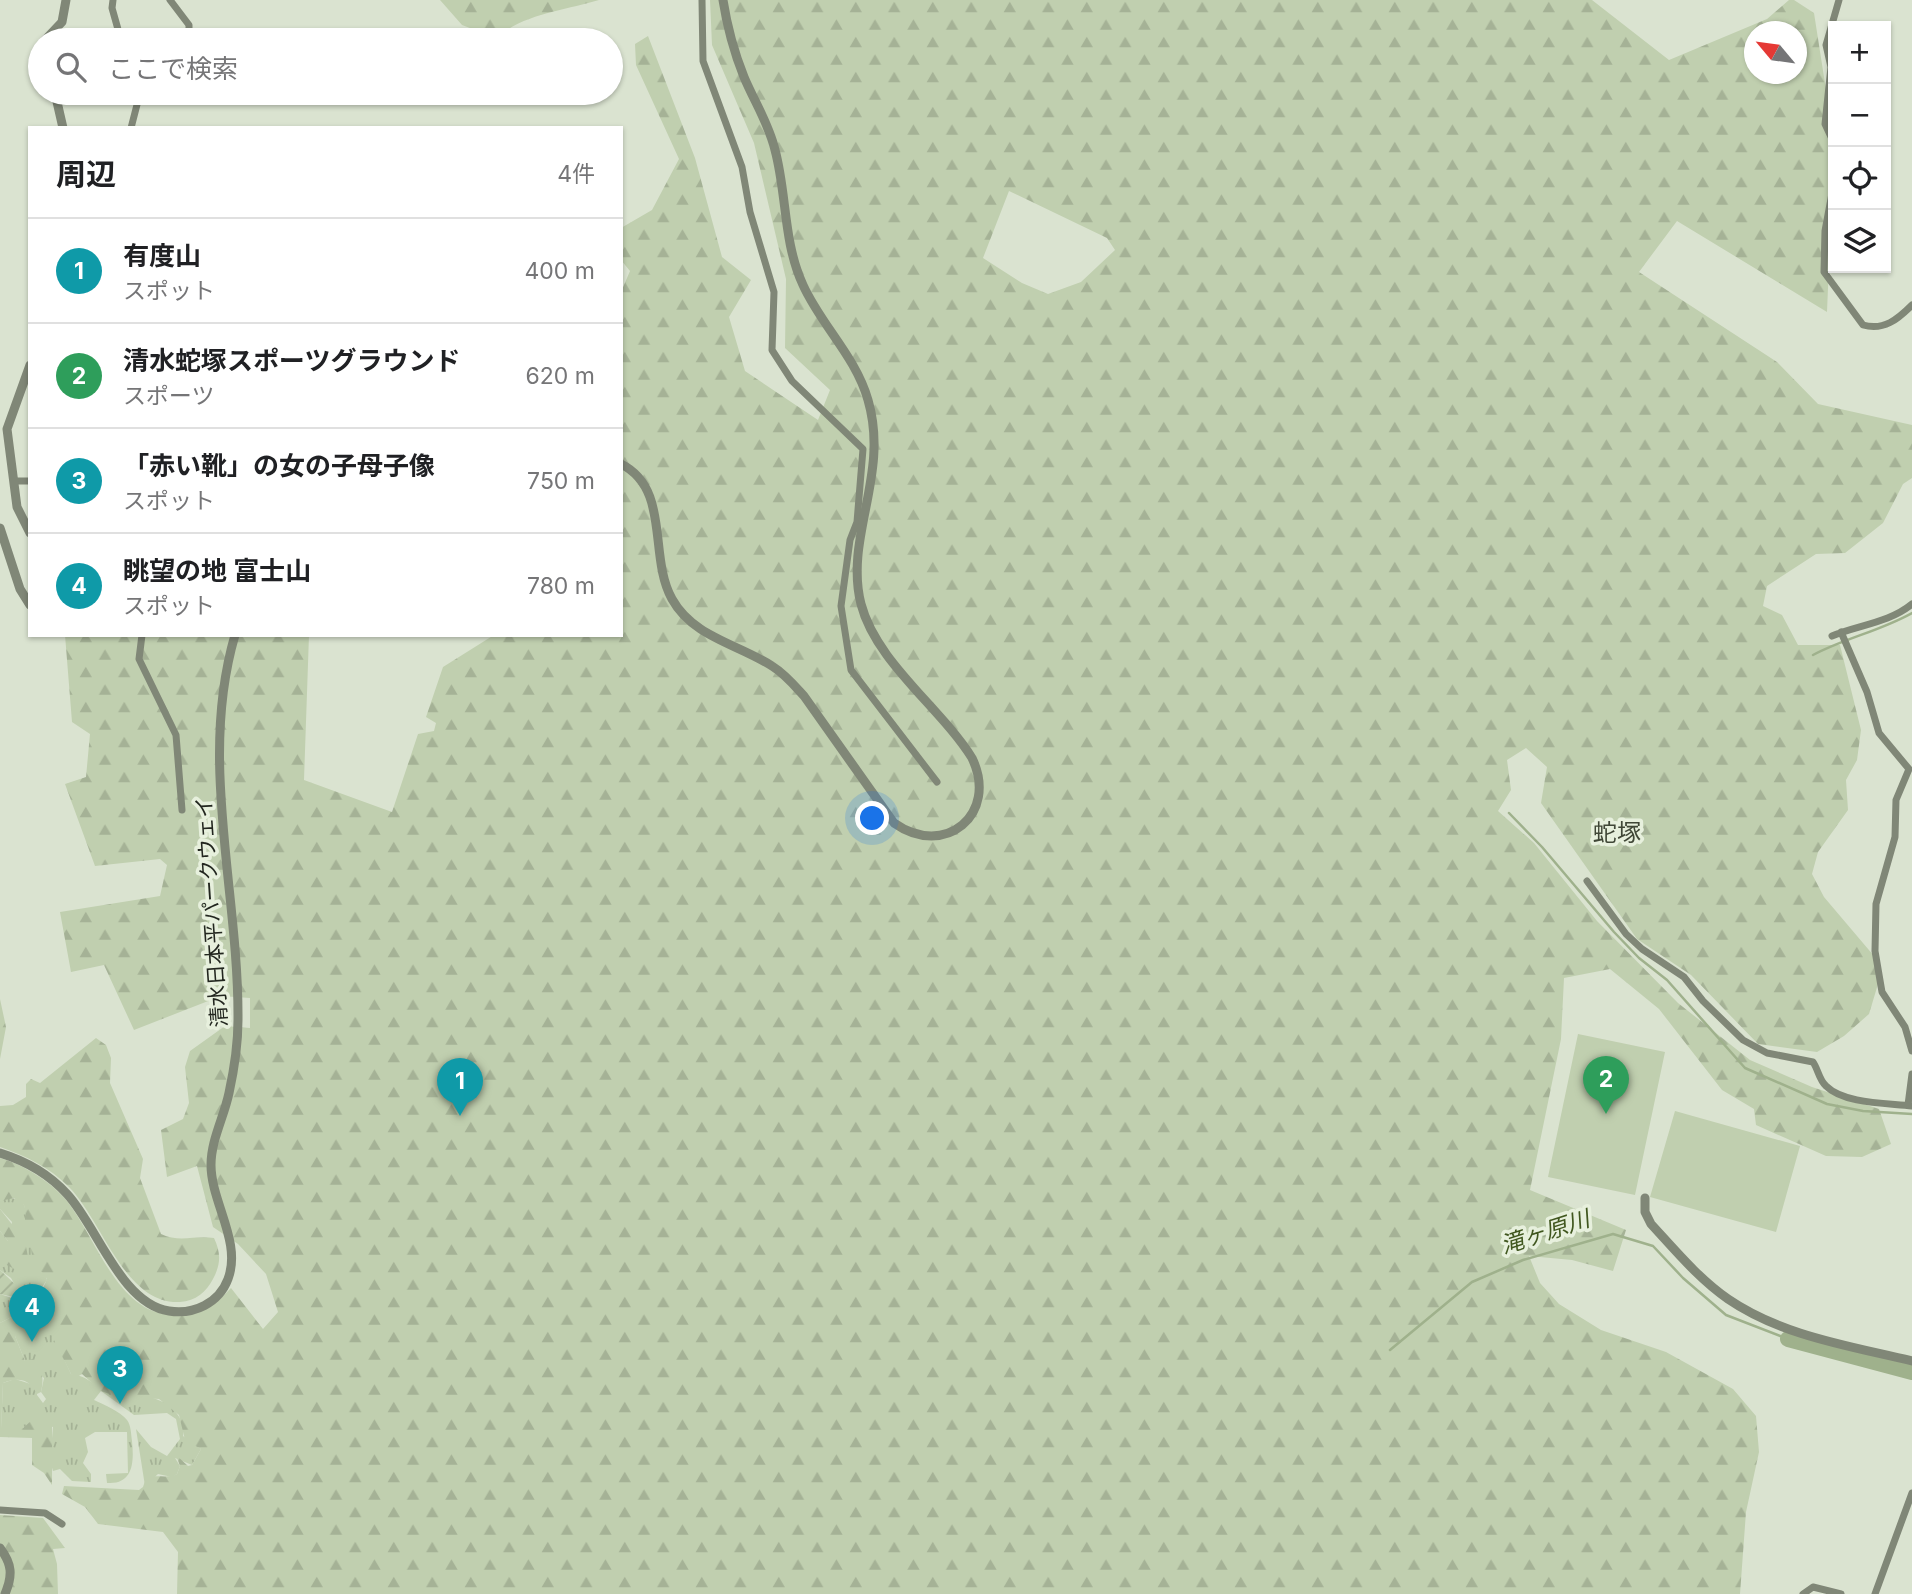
<!DOCTYPE html>
<html lang="ja">
<meta charset="utf-8">
<style>
:root{--surface:#fff;--page:#f6f6f6;--text:#202124;--muted:#757577;--line:#e0e0e0;--accent:#db2777}
body{margin:0;font-family:Inter,"Noto Sans JP",sans-serif;background:var(--page);color:var(--text)}
.controls{position:absolute;right:21px;top:21px;display:grid;overflow:hidden;border-radius:0px;box-shadow:0 2px 5px #0004}
.controls button{width:63px;height:63px;display:grid;place-items:center;padding:0;border:0;border-bottom:2px solid var(--line);background:var(--surface);color:var(--text);font:35px sans-serif}
.compass{position:absolute;left:1744px;top:21px;width:63px;height:63px;border-radius:50%;background:var(--surface);box-shadow:0 2px 5px #0004;rotate:299deg}
.you{position:absolute;left:873px;top:819px;width:24px;height:24px;margin:-18px;border:5px solid #fff;border-radius:50%;background:#1a73e8;box-shadow:0 0 0 10px #1a73e833}
.badge{display:grid;place-items:center;width:46px;height:46px;border-radius:50%;background:var(--accent);color:#fff;font-size:23px;font-weight:700}
.pin{position:absolute;translate:-50% -58px;filter:drop-shadow(0 2px 4px #0008)}
.pin::after{content:'';position:absolute;top:37px;width:24px;height:21px;background:inherit;clip-path:polygon(0 0,100% 0,50% 100%)}
.list{margin:0;padding:0;list-style:none}
h2{display:flex;justify-content:space-between;align-items:center;height:91px;margin:0;padding:0 28px;font-size:30px}
h2 small{font-size:23px;font-weight:400;color:var(--muted)}
.list li{display:grid;grid-template-columns:46px 1fr auto;gap:21px;align-items:center;box-sizing:border-box;height:105px;padding:0 28px;border-top:2px solid var(--line)}
.list b{display:block;font-size:26px;white-space:nowrap}
.list p{margin:0;font-size:23px;white-space:nowrap;color:var(--muted)}
.list em{font-size:23px;font-style:normal;color:var(--muted)}
.icon{flex:none;width:38px;height:38px;fill:none;stroke:currentColor;stroke-width:2;stroke-linecap:round;stroke-linejoin:round}
.map{position:relative;flex:none;width:1912px;height:1594px;overflow:hidden}
.search{position:absolute;background:var(--surface);box-shadow:0 2px 5px #0004;left:28px;top:28px;width:595px;height:77px;display:flex;align-items:center;gap:18px;box-sizing:border-box;padding:0 24px;border-radius:38px;color:var(--muted);font-size:26px}
.panel{position:absolute;background:var(--surface);box-shadow:0 2px 5px #0004;left:28px;top:126px;width:595px;height:511px;border-radius:0px}
.map>svg:first-child{display:block}
.grass{fill:url(#grass-tufts)}
.forest{fill:url(#forest-firs);fill-rule:evenodd}
.garden{fill:url(#garden-furrows)}
.pitch{fill:#c0cfaf}
.lines{fill:none;stroke-linecap:round;stroke-linejoin:round}
.stream{stroke:#9fb18c;stroke-width:2.5}
.river{stroke:#9fb18c;stroke-width:16}
.minor{stroke:#808777;stroke-width:7}
.tertiary{stroke:#808777;stroke-width:9}
.labels{text-anchor:middle;stroke-width:7;stroke-linejoin:round;paint-order:stroke}
.street-label{font-size:21px;fill:#22261f;stroke:#e7f0dd}
.water-label{font-size:23px;font-style:italic;fill:#40571f;stroke:#e7f0dd}
.quarter-label{font-size:24px;fill:#404737;stroke:#e7f0dd}
</style>
<div class="map">
<svg width="1912" height="1594" viewBox="0 0 1912 1594">
<defs>
<pattern id="grass-tufts" width="24" height="20" patternUnits="userSpaceOnUse" patternTransform="scale(1.75)"><rect width="24" height="20" fill="#c0cfaf"/><path d="M3 7l-1-3M5 7V3M7 7l1-3M15 17l-1-3M17 17v-4M19 17l1-3" fill="none" stroke="#a5b296"/></pattern>
<pattern id="forest-firs" width="22" height="20" patternUnits="userSpaceOnUse" patternTransform="scale(1.75)"><rect width="22" height="20" fill="#c0cfaf"/><path d="M5 1l3.5 6h-7zM16 11l3.5 6h-7z" fill="#a5b296"/></pattern>
<pattern id="garden-furrows" width="10" height="10" patternUnits="userSpaceOnUse" patternTransform="scale(1.75)"><rect width="10" height="10" fill="#c0cfaf"/><path d="M-1 1l2-2M0 10L10 0M9 11l2-2" fill="none" stroke="#a5b296"/></pattern>
</defs>
<rect width="100%" height="100%" fill="#dae3d0"/>
<path class="grass" d="M6,1197L21,1200L24,1205L47,1280L40,1290L55,1340L71,1374C88,1375 98,1390 114,1395C122,1398 133,1395 141,1396C162,1397 186,1412 183,1436L201,1449L192,1465L175,1458L180,1466L177,1474L172,1477L158,1474L145,1486L136,1429L151,1447L167,1456L180,1439L176,1419L167,1413L134,1415L101,1391L94,1400C103,1404 121,1412 127,1420C131,1425 131,1434 132,1441C134,1461 134,1485 107,1483L106,1474L128,1473L127,1432H95L85,1438L88,1452L83,1463L91,1474V1482L72,1481L60,1469L53,1471L50,1461L53,1427L32,1422L23,1428H1L3,1383L15,1379L37,1386V1395L43,1403L46,1399L41,1392L44,1378L25,1361L15,1336L27,1309L0,1323V1294L15,1299L21,1296L11,1278L0,1270V1231L8,1241L12,1222L0,1209V1201Z"/>
<path class="forest" d="M440,0H599C566,10 523,14 496,38L462,25Z
M710,0H1592L1669,60L1767,19L1789,0H1794L1814,13L1829,109L1833,169L1827,312L1677,221L1639,272L1777,362L1818,404L1912,425V478L1903,484L1883,523L1845,553L1816,554L1767,586L1763,606L1782,615L1798,645H1840L1861,730L1857,760L1846,780L1848,810L1818,852L1812,874L1824,897L1874,956L1878,984L1869,1014L1844,1036L1817,1052L1758,1044L1691,975L1637,939L1541,803L1547,767L1526,748L1507,760L1511,790L1498,811L1534,843L1597,921L1678,1003L1750,1060L1812,1087L1879,1109L1891,1144L1862,1157L1826,1156L1756,1125L1754,1109L1722,1090L1659,1009L1610,969L1564,978L1561,1039L1530,1190L1626,1230L1613,1271L1572,1260L1529,1256L1540,1283L1559,1304L1601,1330L1666,1352L1733,1389L1756,1416L1759,1452L1746,1512L1740,1594H177L178,1552L163,1532L98,1524L85,1507L62,1494L64,1486L139,1490L143,1487L146,1478C156,1474 168,1479 177,1474L180,1466L176,1455L188,1466L192,1465L201,1449L185,1440L179,1415L159,1399L115,1396L101,1391L82,1374L77,1377L71,1374L36,1304L47,1279L42,1272L34,1268L24,1205L14,1198L0,1201V1158C24,1165 50,1181 67,1201C98,1240 120,1322 181,1314C204,1311 215,1305 231,1288L263,1329L278,1312L266,1274L238,1244L213,1227L197,1166L167,1177L161,1130L183,1119L189,1103L185,1067L190,1051L225,1026L250,1028V998L221,996L134,1030L104,965L71,972L60,912L160,896L167,865L160,859L95,866L65,784L86,777L90,734L72,722L65,635H309L304,780L392,812L418,734L434,731L436,723L426,717L443,667L494,635H621V292L630,271L621,260V228L652,210L679,159L636,65L635,44L648,36L695,158L722,257L751,280L729,317L745,371L818,420L830,390L785,348L786,279L754,143L712,45ZM1755,32H1797V74H1755ZM1009,191L1107,238L1115,250L1081,282L1048,294L1022,283L983,258Z
M0,999L6,1027L0,1059Z
M96,1038L106,1045L111,1058L110,1083L143,1159L140,1178L161,1234C180,1243 194,1235 214,1238C221,1253 221,1264 213,1279C206,1292 196,1301 180,1302C125,1305 103,1222 69,1187C49,1167 26,1156 0,1147V1106L13,1105L26,1097V1084L31,1079L40,1083Z
M0,1209L25,1241L30,1268L28,1271H18L3,1263L8,1241L0,1231Z
M27,1309L33,1317L34,1328L15,1336L25,1361L33,1359C43,1370 44,1378 41,1392L37,1394C29,1379 19,1377 3,1383L1,1428H23L38,1415L52,1419V1485L44,1473L32,1465V1438L0,1437V1323Z
M0,1515L43,1518L65,1548L53,1549L57,1564L58,1594H0Z"/>
<path class="garden" d="M0,1270L17,1286L19,1298L0,1294Z"/>
<path class="pitch" d="M1578,1034L1665,1052L1635,1195L1548,1177Z
M1675,1111L1800,1146L1776,1232L1650,1197Z"/>
<g class="lines">
<path class="stream" d="M1813,655C1845,638 1880,631 1912,613
M1509,813L1542,847L1614,932L1639,958L1667,980L1745,1068L1827,1104L1863,1111L1912,1114
M1390,1350L1472,1282L1523,1260L1613,1234L1653,1246L1683,1278L1726,1315L1788,1339"/>
<path class="river" d="M1788,1339L1912,1372"/>
<path class="minor" d="M113,0L112,8L121,40
M170,0L189,25V40
M702,0L703,61L742,167L750,212L774,292L772,350L792,381L863,449L857,522L850,540L841,606L851,670L937,782
M131,128L140,93
M1833,141L1825,124L1831,67L1826,45L1839,0
M1833,188L1825,231L1824,272L1863,325C1884,331 1898,319 1912,305
M15,481H30
M1841,632L1867,692L1879,733L1909,769L1896,800L1895,837L1876,904L1875,951L1882,992L1905,1027L1912,1051
M142,635L139,659L176,735L182,810
M1832,636C1858,625 1889,623 1912,604
M1587,881L1626,934L1642,949L1684,977L1703,1001L1743,1040L1767,1053L1813,1062C1818,1069 1819,1080 1826,1086C1844,1104 1888,1103 1912,1106
M1908,1105L1912,1074
M0,1510L45,1513L62,1524
M1803,1594L1813,1587L1841,1594
M1875,1594L1912,1493"/>
<path class="tertiary" d="M45,40L62,22L66,0
M40,47V69
M55,93L63,128
M30,365L7,429L17,507L30,533
M621,464C671,489 648,556 672,599C693,637 738,644 772,666C785,674 794,685 804,696L894,823C945,859 999,814 972,758C941,708 876,662 861,604C844,537 890,475 868,400C856,357 821,325 803,285C783,242 787,194 775,150C769,124 754,101 744,77C734,52 727,26 723,0
M0,528L20,589L30,605
M0,1153C26,1161 48,1173 67,1194C97,1226 121,1304 169,1311C194,1315 219,1303 228,1279C242,1242 211,1202 211,1165C211,1140 224,1117 229,1093C234,1070 238,1044 238,1020C239,892 198,761 235,635
M1645,1198V1212L1651,1224C1675,1250 1699,1279 1728,1299C1782,1336 1850,1346 1912,1361
M0,1548C12,1564 13,1575 5,1594"/>
</g>
<g class="labels">
<g class="street-label">
<text transform="translate(212 912) rotate(-94)" y="7">清水日本平パークウェイ</text>
</g>
<g class="water-label">
<text transform="translate(1545 1232) rotate(-18)" y="8">滝ヶ原川</text>
</g>
<g class="quarter-label">
<text x="1617" y="841">蛇塚</text>
</g>
</g>
</svg>
<div class="controls">
<button>+</button>
<button>−</button>
<button><svg class="icon" aria-label="locate" viewBox="0 0 24 24"><circle cx="12" cy="12" r="6"/><path d="M12 2v4M12 18v4M2 12h4M18 12h4"/></svg></button>
<button><svg class="icon" aria-label="layers" viewBox="0 0 24 24"><path d="M12 4l9 5-9 5-9-5zM3 14l9 5 9-5"/></svg></button>
</div>
<svg class="compass" viewBox="-18 -18 36 36"><path d="M0-13l5 13h-10z" fill="#e53935"/><path d="M0 13l5-13h-10z" fill="#757577"/></svg>
<div class="you"></div>
<div class="pin badge" style="left:460px;top:1116px;background:#0f9aa8">1</div>
<div class="pin badge" style="left:1606px;top:1114px;background:#2e9e5b">2</div>
<div class="pin badge" style="left:120px;top:1404px;background:#0f9aa8">3</div>
<div class="pin badge" style="left:32px;top:1342px;background:#0f9aa8">4</div>
<div class="search"><svg class="icon" aria-label="search" viewBox="0 0 24 24"><circle cx="10" cy="10" r="6"/><path d="M15 15l6 6"/></svg>ここで検索</div>
<section class="panel">
<h2>周辺<small>4件</small></h2>
<ul class="list">
<li><span class="badge" style="background:#0f9aa8">1</span><div><b>有度山</b><p>スポット</p></div><em>400 m</em></li>
<li><span class="badge" style="background:#2e9e5b">2</span><div><b>清水蛇塚スポーツグラウンド</b><p>スポーツ</p></div><em>620 m</em></li>
<li><span class="badge" style="background:#0f9aa8">3</span><div><b>「赤い靴」の女の子母子像</b><p>スポット</p></div><em>750 m</em></li>
<li><span class="badge" style="background:#0f9aa8">4</span><div><b>眺望の地 富士山</b><p>スポット</p></div><em>780 m</em></li>
</ul>
</section>
</div>
